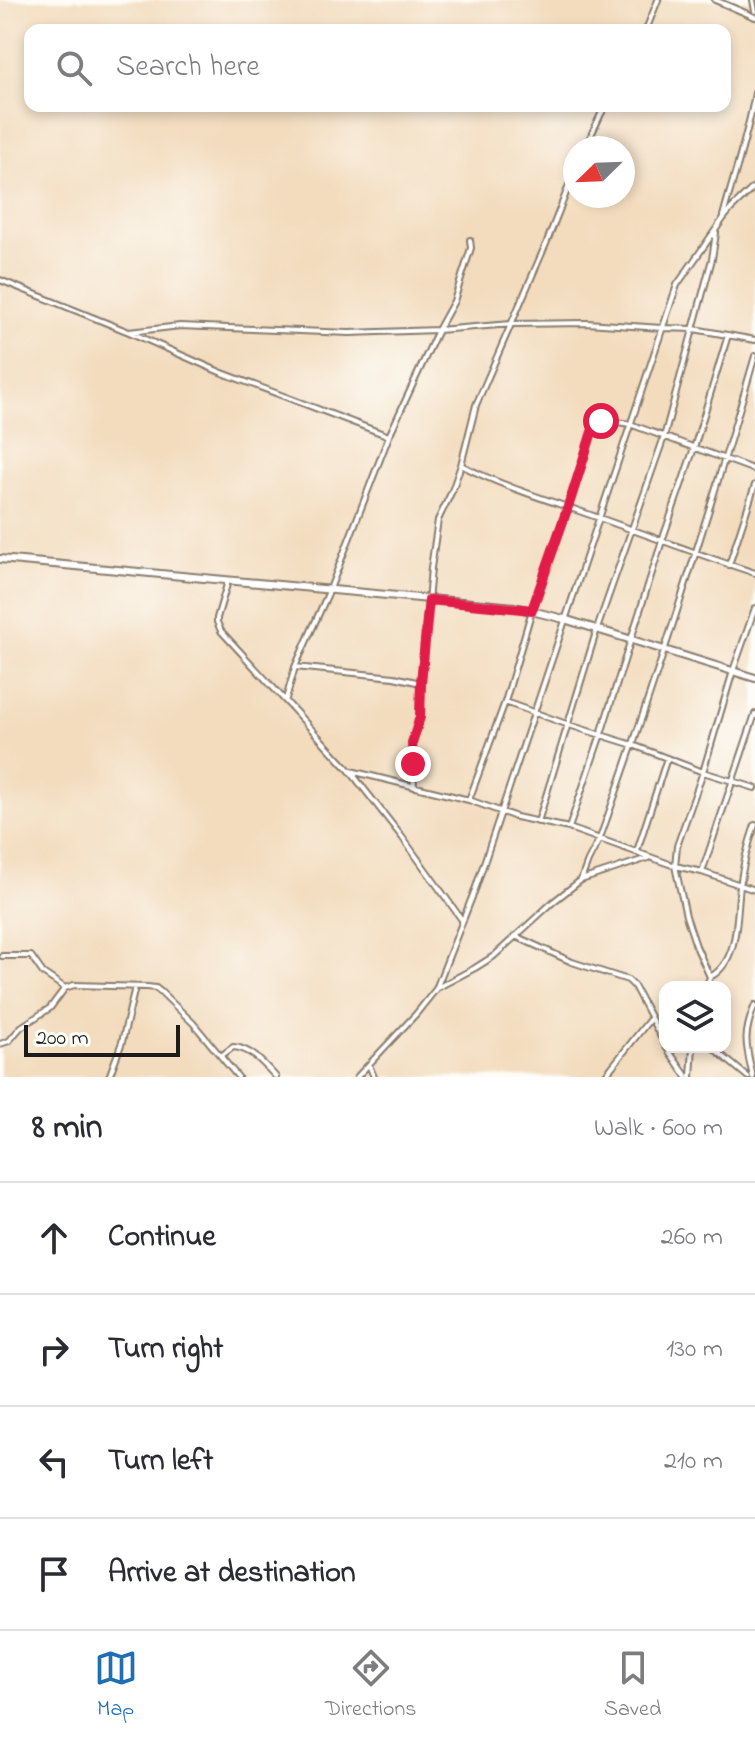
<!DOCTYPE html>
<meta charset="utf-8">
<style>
:root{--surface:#fff;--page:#f7f7f7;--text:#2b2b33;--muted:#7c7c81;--line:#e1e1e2;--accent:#1f6fb2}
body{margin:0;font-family:"Indie Flower",sans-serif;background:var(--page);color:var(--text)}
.controls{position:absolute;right:24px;bottom:24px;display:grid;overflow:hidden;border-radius:16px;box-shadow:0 4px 12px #0003}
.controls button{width:72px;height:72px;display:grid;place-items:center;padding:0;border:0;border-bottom:2px solid var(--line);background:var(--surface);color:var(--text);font:40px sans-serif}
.compass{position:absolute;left:563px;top:136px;width:72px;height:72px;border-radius:50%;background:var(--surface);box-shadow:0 4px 12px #0003;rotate:247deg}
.scale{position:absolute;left:24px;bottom:20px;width:156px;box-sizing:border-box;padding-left:8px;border:4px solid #1c1c1c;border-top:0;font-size:22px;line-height:28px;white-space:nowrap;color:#1c1c1c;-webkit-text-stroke:6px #fdfcf7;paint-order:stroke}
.stop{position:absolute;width:24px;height:24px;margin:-18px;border:6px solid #e11d48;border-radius:50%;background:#fff}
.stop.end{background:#e11d48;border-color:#fff;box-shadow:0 2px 8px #0008}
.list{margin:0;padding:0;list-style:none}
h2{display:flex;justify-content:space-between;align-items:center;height:104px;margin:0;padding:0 32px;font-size:34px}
h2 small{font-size:26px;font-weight:400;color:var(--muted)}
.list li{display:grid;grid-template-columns:52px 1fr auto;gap:24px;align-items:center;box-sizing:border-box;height:112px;padding:0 32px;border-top:2px solid var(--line)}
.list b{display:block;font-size:30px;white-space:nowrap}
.list em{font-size:26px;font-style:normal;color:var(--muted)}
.icon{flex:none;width:44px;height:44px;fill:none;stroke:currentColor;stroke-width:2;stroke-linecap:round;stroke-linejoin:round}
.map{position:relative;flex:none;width:755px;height:1077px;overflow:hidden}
.search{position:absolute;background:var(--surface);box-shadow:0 4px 12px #0003;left:24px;right:24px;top:24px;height:88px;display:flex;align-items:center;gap:20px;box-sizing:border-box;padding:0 28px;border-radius:16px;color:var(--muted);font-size:30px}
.sheet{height:552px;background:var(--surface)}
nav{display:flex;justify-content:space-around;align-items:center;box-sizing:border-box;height:112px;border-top:2px solid var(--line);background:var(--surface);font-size:22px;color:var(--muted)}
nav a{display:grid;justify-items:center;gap:4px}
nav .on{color:var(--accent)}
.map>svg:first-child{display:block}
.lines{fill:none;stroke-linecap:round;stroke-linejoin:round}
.street-casing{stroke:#887c6c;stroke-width:8}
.secondary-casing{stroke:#887c6c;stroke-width:10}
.street{stroke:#fff;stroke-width:4}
.secondary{stroke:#fff;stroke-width:6}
.route{stroke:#e11d48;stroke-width:10}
</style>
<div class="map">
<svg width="755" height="1077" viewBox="0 0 755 1077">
<rect width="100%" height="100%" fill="#fdfcf7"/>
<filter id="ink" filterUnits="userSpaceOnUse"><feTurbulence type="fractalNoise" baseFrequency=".0125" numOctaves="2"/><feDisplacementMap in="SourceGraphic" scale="16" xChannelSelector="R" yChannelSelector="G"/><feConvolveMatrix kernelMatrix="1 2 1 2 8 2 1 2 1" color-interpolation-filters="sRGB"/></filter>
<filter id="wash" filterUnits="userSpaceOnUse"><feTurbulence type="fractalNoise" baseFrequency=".006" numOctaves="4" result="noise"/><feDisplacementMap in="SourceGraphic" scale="32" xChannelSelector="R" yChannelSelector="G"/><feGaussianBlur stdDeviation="1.8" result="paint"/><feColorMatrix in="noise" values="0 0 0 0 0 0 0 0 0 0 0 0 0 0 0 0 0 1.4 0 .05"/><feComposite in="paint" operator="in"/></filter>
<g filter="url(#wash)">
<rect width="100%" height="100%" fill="#f3dbbd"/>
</g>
<g filter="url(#ink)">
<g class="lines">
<defs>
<path id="street" d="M715,0L755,17
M753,0L755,11
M646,30L658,0
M585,148L601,114L606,106
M723,216C734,175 748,135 755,93
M0,280L129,332L220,372L389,436
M129,332L180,326L349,333L438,330L511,324L587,323L662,328L694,329L755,340
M461,465C505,488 552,501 599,518C651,536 702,556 755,573
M729,565L755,485
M228,581L217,618V622L221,631L350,771L402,837L462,920
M295,667L394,677L421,683
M286,699L295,667L330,589L389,436L438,330L454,301L471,248L470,240
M505,702L569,725L633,745L703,772L755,788
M351,771L469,800L516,817L569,828L675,866L702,872L755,890
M414,787L412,743L420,717L421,683L431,568L438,520L452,491L461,465L476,405L546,244L575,170
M469,800L505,702L532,610L571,498L592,432L597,424L605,420L630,424L755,470
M538,822L597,629L664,437L712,259L716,233
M569,828L601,734L662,541L694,448L728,335
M637,851L667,758
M702,872L755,714
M581,880L588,861L600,838C657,679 708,518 755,356
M515,936L572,962L628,980L634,986L665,1045
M2,956H31L43,973L65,988
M710,977C740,961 736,915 740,886C743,865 748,845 755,825
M706,987L710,977L696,946L686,916L675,866L677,846L703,772L733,671L755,608
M437,988L475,968L494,956L553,902L581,880L648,858
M0,1044L9,1041L21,1027L50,1008L65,988L74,985L147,987L156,988L161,992L193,1023L238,1077
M666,1047L687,1077
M712,1047L748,1077
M221,1056L233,1047C251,1048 264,1064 276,1077
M369,1065L374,1077
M109,1077L122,1042L135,987
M357,1077L416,1014L436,989L476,887L677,285L723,219L731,209L755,186
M604,1077L650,1019
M691,1077L693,1047
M753,1077C746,1046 742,1036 755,1005"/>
<path id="secondary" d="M0,559L515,607L564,619L755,678"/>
</defs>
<use href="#street" class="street-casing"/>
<use href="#secondary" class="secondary-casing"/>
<use href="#street" class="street"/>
<use href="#secondary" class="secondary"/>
</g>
</g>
<g class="lines" filter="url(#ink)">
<path class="route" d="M413,764L412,743L420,717L421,683L429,600L532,610L571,498L592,432L597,424L601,421"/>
</g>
</svg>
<div class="controls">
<button><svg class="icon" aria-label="layers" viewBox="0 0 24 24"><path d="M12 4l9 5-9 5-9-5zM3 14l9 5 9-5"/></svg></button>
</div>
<svg class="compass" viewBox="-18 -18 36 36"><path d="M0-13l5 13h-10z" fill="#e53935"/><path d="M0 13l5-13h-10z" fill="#7c7c81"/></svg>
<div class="scale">200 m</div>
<div class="stop" style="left:601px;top:421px"></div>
<div class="stop end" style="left:413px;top:764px"></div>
<div class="search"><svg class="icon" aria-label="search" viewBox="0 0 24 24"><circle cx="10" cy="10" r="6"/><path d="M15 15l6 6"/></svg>Search here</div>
</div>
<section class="sheet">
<h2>8 min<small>Walk · 600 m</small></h2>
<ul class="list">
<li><svg class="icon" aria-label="ahead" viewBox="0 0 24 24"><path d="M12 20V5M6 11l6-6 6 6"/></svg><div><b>Continue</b></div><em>260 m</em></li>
<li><svg class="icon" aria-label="right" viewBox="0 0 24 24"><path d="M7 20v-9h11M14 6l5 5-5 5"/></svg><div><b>Turn right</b></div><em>130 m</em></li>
<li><svg class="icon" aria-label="left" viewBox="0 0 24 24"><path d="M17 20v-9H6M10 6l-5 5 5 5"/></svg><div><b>Turn left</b></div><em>210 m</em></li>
<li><svg class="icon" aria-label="arrive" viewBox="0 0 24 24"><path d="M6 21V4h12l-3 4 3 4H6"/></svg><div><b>Arrive at destination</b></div></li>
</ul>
</section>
<nav>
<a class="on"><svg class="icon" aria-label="map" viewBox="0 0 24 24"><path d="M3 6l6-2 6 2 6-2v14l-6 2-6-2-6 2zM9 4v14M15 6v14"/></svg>Map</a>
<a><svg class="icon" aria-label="directions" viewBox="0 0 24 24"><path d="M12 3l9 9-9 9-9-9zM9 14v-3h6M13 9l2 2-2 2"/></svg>Directions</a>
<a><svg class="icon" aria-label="saved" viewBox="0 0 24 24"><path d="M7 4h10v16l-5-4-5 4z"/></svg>Saved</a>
</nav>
